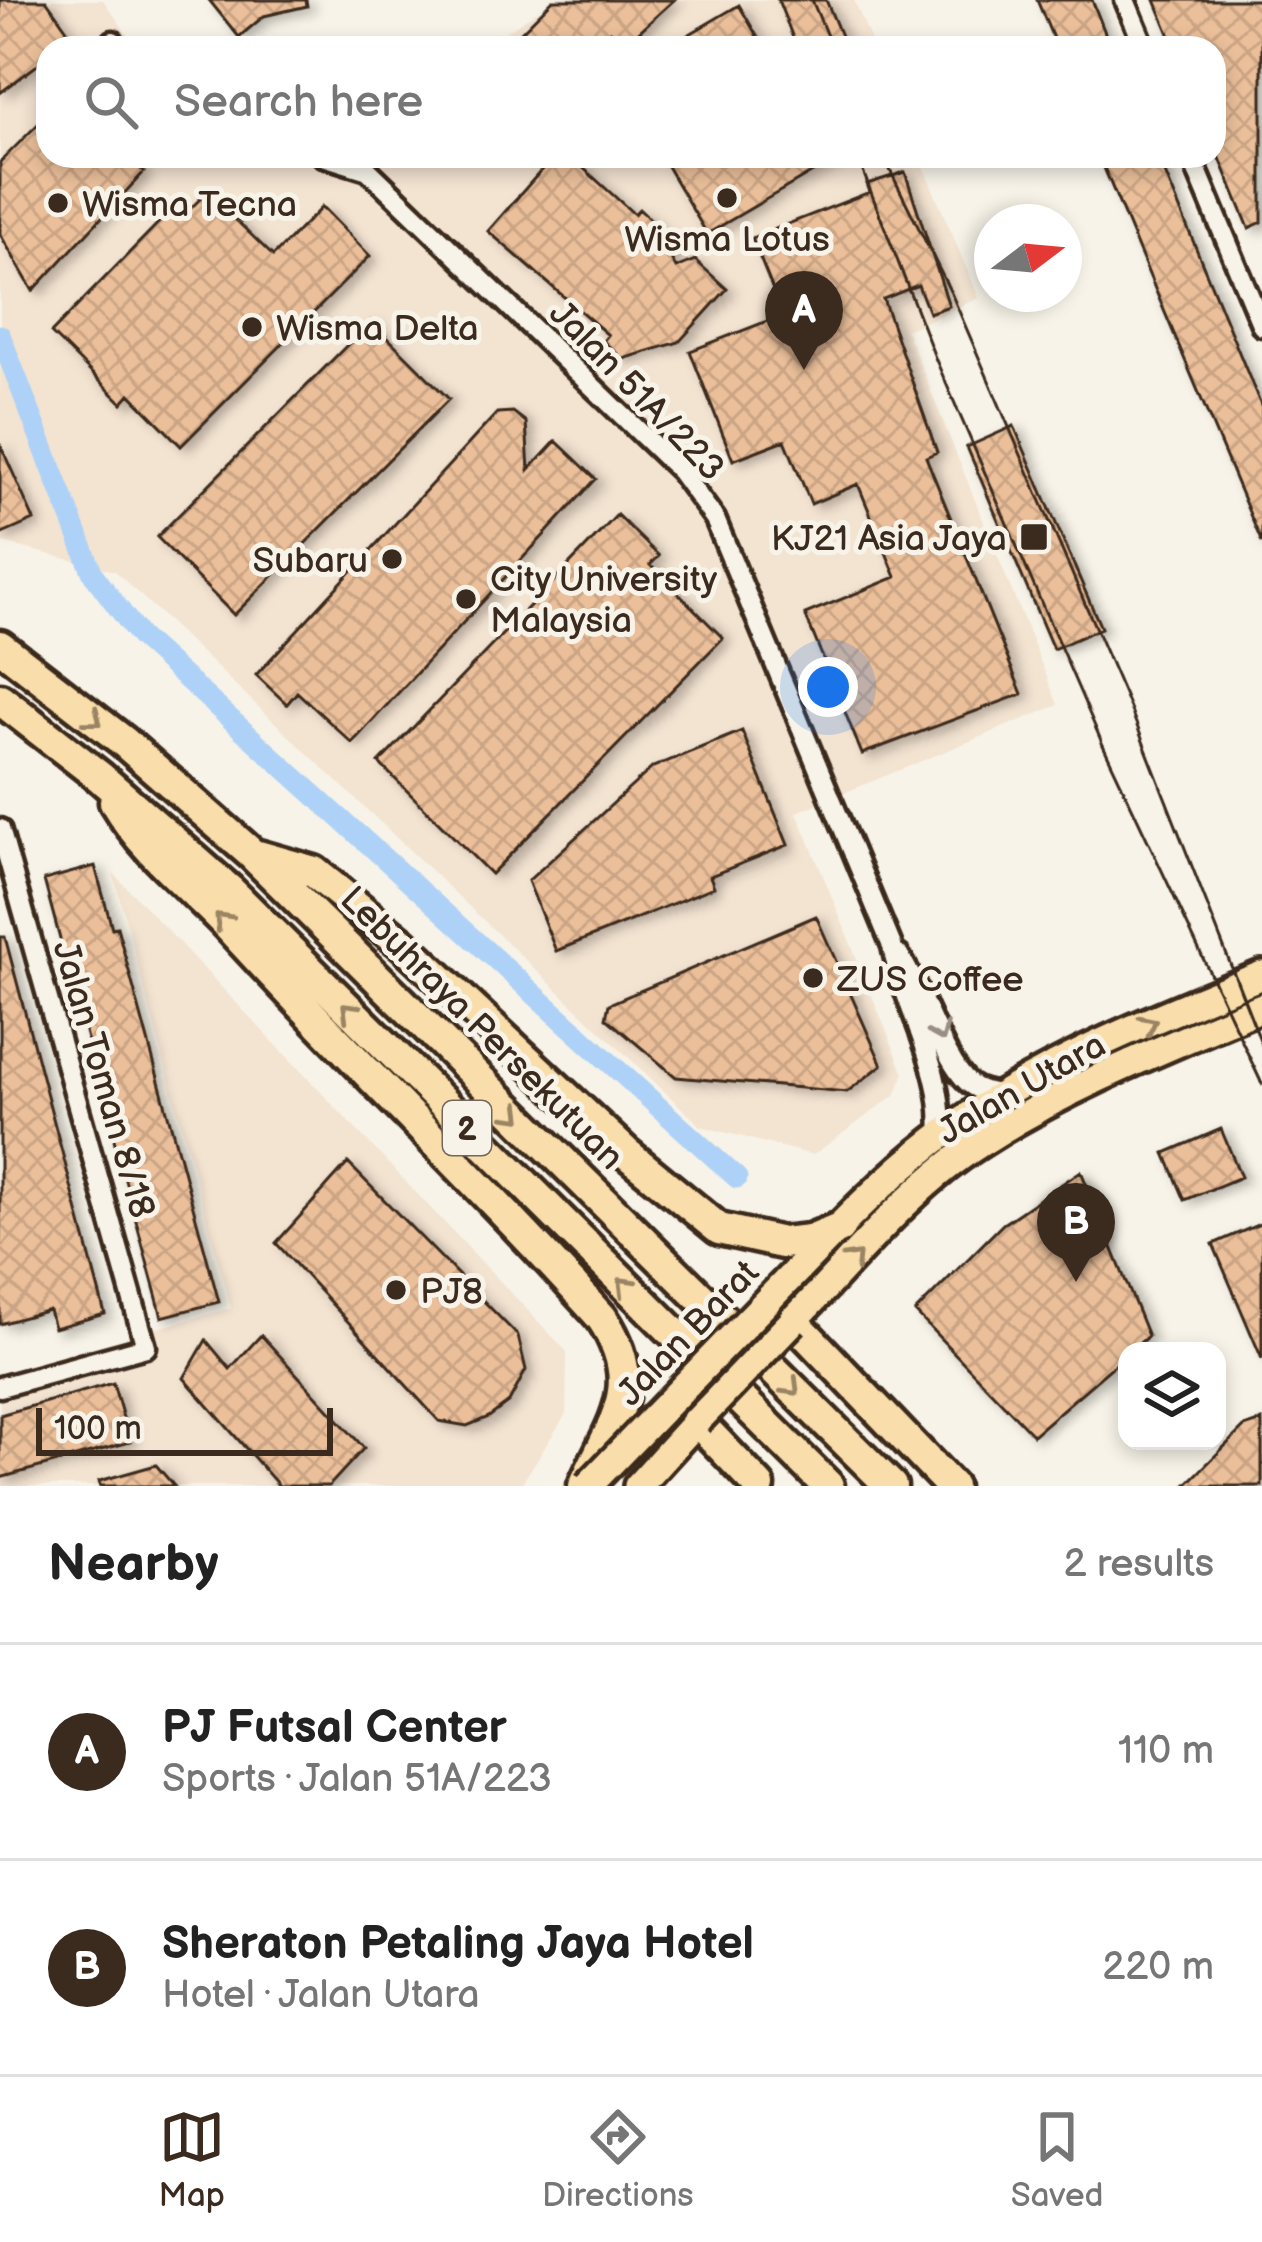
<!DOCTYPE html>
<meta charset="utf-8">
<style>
:root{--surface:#fff;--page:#f6f6f6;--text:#222;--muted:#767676;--line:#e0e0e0;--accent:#3b2a1e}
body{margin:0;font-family:"Balsamiq Sans",sans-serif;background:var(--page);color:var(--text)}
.controls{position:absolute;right:36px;bottom:36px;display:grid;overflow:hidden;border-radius:24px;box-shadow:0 6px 18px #0003}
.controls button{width:108px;height:108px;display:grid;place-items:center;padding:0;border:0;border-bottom:3px solid var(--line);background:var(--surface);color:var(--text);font:60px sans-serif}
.compass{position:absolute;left:974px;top:204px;width:108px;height:108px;border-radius:50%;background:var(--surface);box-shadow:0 6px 18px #0003;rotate:74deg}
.scale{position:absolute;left:36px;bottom:30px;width:297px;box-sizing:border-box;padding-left:12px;border:6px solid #3b2a1e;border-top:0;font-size:33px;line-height:42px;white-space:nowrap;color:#3b2a1e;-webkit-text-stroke:9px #f7f3e8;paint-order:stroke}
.you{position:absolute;left:828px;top:687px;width:42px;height:42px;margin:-30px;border:9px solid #fff;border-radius:50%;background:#1a73e8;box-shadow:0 0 0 18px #1a73e833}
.badge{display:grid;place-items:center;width:78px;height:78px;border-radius:50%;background:var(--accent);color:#fff;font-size:39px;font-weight:700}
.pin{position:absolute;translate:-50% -99px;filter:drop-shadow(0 3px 6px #0008)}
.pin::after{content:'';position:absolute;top:63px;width:42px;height:36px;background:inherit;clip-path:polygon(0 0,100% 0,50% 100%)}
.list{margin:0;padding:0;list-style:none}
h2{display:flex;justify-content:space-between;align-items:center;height:156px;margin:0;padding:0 48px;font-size:51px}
h2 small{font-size:39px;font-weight:400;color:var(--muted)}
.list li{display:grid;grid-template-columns:78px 1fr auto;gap:36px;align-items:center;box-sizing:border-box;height:216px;padding:0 48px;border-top:3px solid var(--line)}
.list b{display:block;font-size:45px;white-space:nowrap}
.list p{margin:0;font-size:39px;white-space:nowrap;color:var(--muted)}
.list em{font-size:39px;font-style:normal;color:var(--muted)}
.icon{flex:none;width:66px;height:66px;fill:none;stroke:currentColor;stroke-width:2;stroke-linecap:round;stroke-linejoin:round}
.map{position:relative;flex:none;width:1262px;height:1486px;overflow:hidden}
.search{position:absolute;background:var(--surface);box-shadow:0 6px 18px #0003;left:36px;right:36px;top:36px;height:132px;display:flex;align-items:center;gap:30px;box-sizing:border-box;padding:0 42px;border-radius:36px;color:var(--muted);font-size:45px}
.sheet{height:588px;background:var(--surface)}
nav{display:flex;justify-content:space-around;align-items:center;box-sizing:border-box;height:168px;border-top:3px solid var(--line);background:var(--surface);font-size:33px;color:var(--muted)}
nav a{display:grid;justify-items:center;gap:6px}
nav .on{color:var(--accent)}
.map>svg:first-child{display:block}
.built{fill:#f3e3d1}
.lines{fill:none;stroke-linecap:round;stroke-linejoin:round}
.canal{stroke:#aed2f7;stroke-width:21}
.building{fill:url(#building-cross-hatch);stroke:#3b2a1e;stroke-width:3;filter:url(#shadow)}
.minor-casing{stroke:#3b2a1e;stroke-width:27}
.primary-casing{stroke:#3b2a1e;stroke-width:36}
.trunk-casing{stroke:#3b2a1e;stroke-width:39}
.minor{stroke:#f7f3e8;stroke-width:18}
.primary{stroke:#f9deab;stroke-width:27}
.trunk{stroke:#f9deab;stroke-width:30}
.tram{stroke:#3b2a1e;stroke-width:3}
.primary-bridge-casing{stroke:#3b2a1e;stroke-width:36;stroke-linecap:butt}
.primary-bridge{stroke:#f9deab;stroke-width:27}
.oneway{stroke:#9a8464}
.oneway2{stroke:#998e83}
.poi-dot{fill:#3b2a1e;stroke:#f7f3e8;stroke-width:4.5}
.labels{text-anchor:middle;stroke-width:10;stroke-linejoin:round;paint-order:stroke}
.shield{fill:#f7f3e8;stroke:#73665b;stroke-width:3}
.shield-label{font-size:33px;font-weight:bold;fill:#3b2a1e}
.poi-label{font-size:36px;fill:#3b2a1e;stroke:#f7f3e8;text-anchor:start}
.street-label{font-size:36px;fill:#3b2a1e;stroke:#f7f3e8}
</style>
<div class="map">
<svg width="1262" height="1486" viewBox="0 0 1262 1486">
<defs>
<pattern id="building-cross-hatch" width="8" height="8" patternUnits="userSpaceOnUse" patternTransform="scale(3)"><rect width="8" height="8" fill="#eabf9a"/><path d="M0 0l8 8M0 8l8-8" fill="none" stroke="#caa484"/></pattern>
<filter id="shadow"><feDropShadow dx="7" dy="4" stdDeviation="6" flood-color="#0004"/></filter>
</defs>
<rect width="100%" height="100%" fill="#f7f3e8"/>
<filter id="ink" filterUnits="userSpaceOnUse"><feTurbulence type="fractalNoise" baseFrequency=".00833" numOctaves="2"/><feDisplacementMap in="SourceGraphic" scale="24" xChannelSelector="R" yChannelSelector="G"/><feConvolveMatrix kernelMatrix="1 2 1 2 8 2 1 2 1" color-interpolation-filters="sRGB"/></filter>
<g filter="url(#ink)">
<path class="built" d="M0,0H103L137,48H48V156H919L979,298L906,330L1058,705L797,812L904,1074L895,1095L813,1155L701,1126L115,571L0,542Z
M555,0H854L874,48H480Z
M113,873L567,1352L566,1414L520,1486H0V1399L132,1363L125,1337L231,1308Z"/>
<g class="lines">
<path class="canal" d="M0,335L93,574L140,637L737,1178"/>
</g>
<path class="building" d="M0,0H46L73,38L60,48H48V57L0,93Z
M209,0H306L307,6L264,16L239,37Z
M553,0H674L623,46L610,31L593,48H505Z
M778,0H826L846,48H797Z
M1037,0H1092L1111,48H1057Z
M1155,0H1262V222L1249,228L1214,144V48H1175Z
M739,5L764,48H666Z
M48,114V156H128L144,172L33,291L0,234V162Z
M554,156H570L634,214L639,209L681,249L670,256L676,268L695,260L727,289L679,342L623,359L603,341L608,335L488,231Z
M661,156H840L707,234Z
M1120,156H1158L1262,408V543L1102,163Z
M905,172L949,306L929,313L918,285L883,299L937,452L926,457L1022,694L862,754L805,614L896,577L858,484L811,504L785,440L733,460L690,351L783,315L752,238L870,192L867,184Z
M207,192L273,256L322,207L370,256L181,446L130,394L122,403L51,333L173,208L182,217Z
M371,321L449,399L234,615L157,537Z
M497,413L513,412L526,422L529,470L556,441L596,479L352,743L297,692L287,704L256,675Z
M1014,426L1101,628L1053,649L967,447Z
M0,444L34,520L0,535Z
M617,515L659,556L650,565L723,638L491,874L379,763Z
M742,731L788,845L710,876L714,887L556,951L528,881L653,767Z
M95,866L112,928L117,927L219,1302L162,1317L44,880Z
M816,916L882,1065L847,1092L676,1077L606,1018L609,1004Z
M0,937H5L105,1314L54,1328L49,1310L0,1324Z
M1221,1129L1241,1177L1185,1200L1165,1153Z
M348,1163L518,1336L526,1370L509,1402L489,1417L467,1426L439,1421L276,1243Z
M1081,1171L1148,1336L1033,1435L915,1312L1003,1224Z
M1262,1223V1359L1213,1244Z
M261,1335L364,1448L329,1486H279L184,1378L206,1340L230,1369Z
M113,1383L130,1442L0,1478V1415Z
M1262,1421V1486H1185L1244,1427Z
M156,1465L174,1486H100L99,1481Z"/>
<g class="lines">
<defs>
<path id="minor" d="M1125,0L1145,48
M113,41L119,48
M323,156L368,170L680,471L715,519L892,946C905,1011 946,1070 940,1136
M1191,156L1262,326
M0,829L146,1347L0,1387
M899,955C921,987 945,1065 970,1084C980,1092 994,1093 1007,1095"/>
<path id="primary" d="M770,1298C823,1244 875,1186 935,1140C1030,1068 1152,1019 1262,975
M793,1321C852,1261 909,1188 980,1143C1066,1087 1168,1047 1262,1007
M638,1486L697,1421"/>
<path id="trunk" d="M0,646L123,741L252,854L891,1486
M0,699L100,777L229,890L828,1486
M115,802C146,854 191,886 231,929C352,1062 483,1185 602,1318C647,1387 613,1420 584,1486
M258,856L314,872L403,944L625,1152L719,1229L782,1243L810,1240L839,1228
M793,1321L951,1486
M697,1421L759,1486"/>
</defs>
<use href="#minor" class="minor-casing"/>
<use href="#primary" class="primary-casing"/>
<use href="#trunk" class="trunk-casing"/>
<use href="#minor" class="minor"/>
<use href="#primary" class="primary"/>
<use href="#trunk" class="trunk"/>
<path class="tram" d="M812,0L832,48
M857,156L936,360L1103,745L1262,1084
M883,156L952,295L1130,708L1262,1045"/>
<defs>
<path id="primary-bridge" d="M697,1421L793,1321
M588,1486L770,1298"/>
</defs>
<use href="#primary-bridge" class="primary-bridge-casing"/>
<use href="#primary-bridge" class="primary-bridge"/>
</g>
<defs><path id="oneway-chevron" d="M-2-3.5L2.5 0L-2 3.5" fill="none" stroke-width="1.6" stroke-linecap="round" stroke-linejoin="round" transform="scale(3)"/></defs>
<g class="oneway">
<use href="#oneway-chevron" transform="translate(94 719) rotate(38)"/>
<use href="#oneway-chevron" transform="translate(222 920) rotate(-133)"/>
<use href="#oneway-chevron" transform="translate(349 1010) rotate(-135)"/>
<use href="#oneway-chevron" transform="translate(1149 1024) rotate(-26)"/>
<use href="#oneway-chevron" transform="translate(515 1114) rotate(45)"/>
<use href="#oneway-chevron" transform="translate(854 1259) rotate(-46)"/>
<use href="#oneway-chevron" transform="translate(625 1285) rotate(-135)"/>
<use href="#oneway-chevron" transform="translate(792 1388) rotate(45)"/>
</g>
<use class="oneway2" href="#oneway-chevron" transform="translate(940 1033) rotate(67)"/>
</g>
<g class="poi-dot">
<circle cx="727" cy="198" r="12"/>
<circle cx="58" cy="203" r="12"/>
<circle cx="252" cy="327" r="12"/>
<rect x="1019" y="522" width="30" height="30" rx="6"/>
<circle cx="392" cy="559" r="12"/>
<circle cx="466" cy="599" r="12"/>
<circle cx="813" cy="978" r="12"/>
<circle cx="396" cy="1290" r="12"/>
</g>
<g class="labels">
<rect class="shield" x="443" y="1101" width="48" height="54" rx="9"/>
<g class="shield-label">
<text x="467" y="1140">2</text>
</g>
<g class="poi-label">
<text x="82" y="216">Wisma Tecna</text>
<text x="727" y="251" text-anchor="middle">Wisma Lotus</text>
<text x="276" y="340">Wisma Delta</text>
<text x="1007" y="550" text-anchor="end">KJ21 Asia Jaya</text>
<text x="368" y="572" text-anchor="end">Subaru</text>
<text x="490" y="591">City University<tspan x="490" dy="41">Malaysia</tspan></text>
<text x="837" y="991">ZUS Coffee</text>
<text x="420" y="1303">PJ8</text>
</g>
<g class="street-label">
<text transform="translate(638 390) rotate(46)" y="13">Jalan 51A/223</text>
<text transform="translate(483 1027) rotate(45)" y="13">Lebuhraya Persekutuan</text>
<text transform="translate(105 1079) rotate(74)" y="13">Jalan Toman 8/18</text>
<text transform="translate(1021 1087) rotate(-30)" y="13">Jalan Utara</text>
<text transform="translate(687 1332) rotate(-46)" y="13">Jalan Barat</text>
</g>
</g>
</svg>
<div class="controls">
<button><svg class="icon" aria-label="layers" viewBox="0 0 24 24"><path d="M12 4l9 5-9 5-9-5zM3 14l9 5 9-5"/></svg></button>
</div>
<svg class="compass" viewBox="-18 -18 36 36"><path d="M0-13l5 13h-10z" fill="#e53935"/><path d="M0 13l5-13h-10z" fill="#767676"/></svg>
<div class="scale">100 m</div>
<div class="you"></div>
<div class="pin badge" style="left:804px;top:370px">A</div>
<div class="pin badge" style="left:1076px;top:1282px">B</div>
<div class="search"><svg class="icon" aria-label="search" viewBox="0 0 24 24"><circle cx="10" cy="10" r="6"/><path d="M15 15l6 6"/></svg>Search here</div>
</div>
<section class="sheet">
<h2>Nearby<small>2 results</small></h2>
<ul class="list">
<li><span class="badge">A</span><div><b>PJ Futsal Center</b><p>Sports · Jalan 51A/223</p></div><em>110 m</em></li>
<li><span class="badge">B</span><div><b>Sheraton Petaling Jaya Hotel</b><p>Hotel · Jalan Utara</p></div><em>220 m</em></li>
</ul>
</section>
<nav>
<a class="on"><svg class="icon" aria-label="map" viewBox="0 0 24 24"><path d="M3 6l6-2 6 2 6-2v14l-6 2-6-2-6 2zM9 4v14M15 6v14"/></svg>Map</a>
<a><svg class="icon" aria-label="directions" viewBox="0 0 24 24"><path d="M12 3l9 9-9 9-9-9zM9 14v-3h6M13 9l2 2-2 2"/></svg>Directions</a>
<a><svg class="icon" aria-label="saved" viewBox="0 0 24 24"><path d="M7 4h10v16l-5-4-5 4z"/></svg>Saved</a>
</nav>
